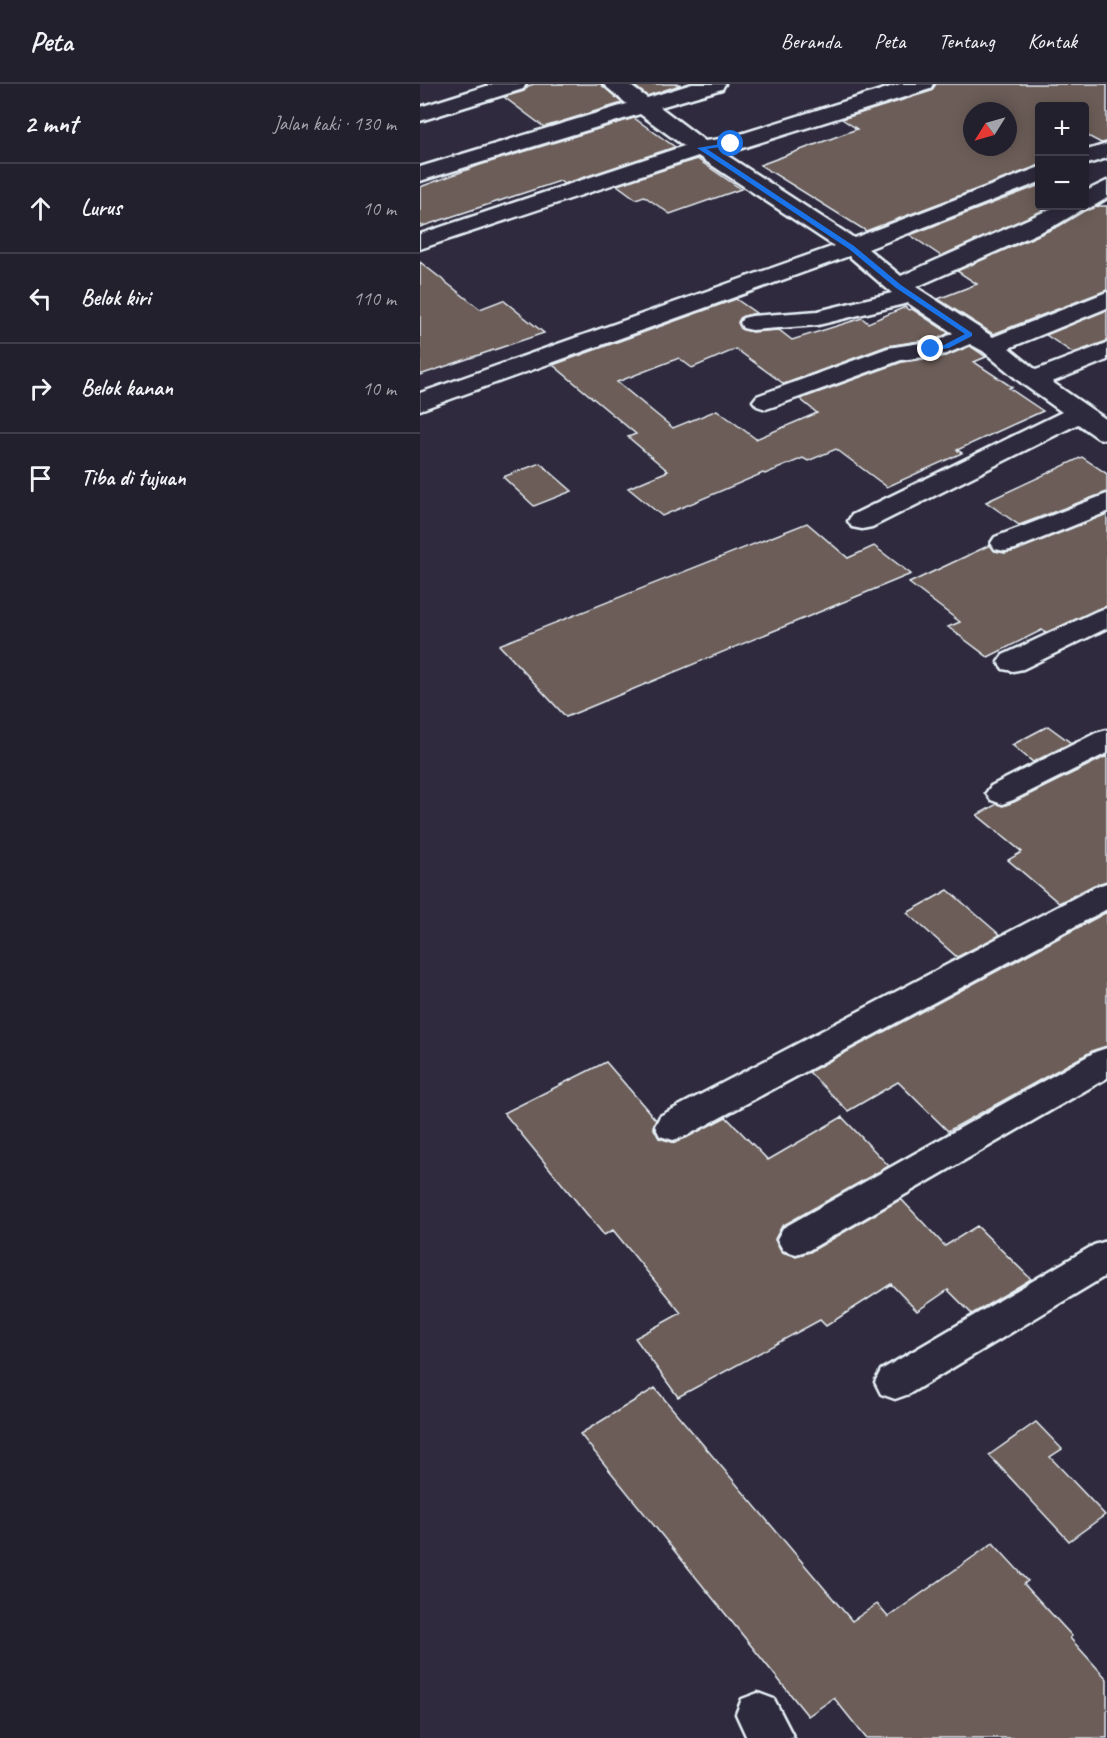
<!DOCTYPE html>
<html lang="id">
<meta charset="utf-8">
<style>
:root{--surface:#23202e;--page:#2b2836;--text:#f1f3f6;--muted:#a3a3aa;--line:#403e4a}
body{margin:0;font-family:Caveat,sans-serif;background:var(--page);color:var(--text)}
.controls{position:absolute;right:18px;top:18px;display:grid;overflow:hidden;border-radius:6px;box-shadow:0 3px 15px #0003}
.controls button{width:54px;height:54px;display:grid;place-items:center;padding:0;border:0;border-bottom:2px solid var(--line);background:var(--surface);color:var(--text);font:30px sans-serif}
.compass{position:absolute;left:543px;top:18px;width:54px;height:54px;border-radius:50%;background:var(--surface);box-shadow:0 3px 15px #0003;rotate:233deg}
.stop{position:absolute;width:18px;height:18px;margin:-14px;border:4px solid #1a73e8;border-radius:50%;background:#fff}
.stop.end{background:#1a73e8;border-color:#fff;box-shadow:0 2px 6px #0008}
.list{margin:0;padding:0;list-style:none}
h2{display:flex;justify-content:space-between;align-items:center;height:78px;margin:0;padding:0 24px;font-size:26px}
h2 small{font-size:20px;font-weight:400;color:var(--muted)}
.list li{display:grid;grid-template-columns:39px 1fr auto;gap:18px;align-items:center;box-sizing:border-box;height:90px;padding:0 24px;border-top:2px solid var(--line)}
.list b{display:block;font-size:22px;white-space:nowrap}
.list em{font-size:20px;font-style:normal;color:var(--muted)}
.icon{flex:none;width:33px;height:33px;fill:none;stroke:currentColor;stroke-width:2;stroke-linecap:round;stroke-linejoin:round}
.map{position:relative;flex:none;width:687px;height:1654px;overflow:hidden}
header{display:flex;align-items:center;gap:36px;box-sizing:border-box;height:84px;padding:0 30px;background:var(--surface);border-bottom:2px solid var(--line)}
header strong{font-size:28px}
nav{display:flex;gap:33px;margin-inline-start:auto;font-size:21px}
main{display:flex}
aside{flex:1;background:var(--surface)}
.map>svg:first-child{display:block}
.building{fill:#6c5d59;stroke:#e8f1f8;stroke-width:1.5;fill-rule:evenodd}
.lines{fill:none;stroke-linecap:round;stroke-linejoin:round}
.minor-casing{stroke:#e8f1f8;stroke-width:5}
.minor{fill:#2f2a3d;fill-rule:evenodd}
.route{fill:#1a73e8}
</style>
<header>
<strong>Peta</strong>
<nav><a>Beranda</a><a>Peta</a><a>Tentang</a><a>Kontak</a></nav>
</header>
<main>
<aside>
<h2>2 mnt<small>Jalan kaki · 130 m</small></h2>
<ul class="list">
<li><svg class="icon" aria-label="ahead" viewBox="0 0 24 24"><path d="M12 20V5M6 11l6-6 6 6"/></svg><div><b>Lurus</b></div><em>10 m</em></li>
<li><svg class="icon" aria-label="left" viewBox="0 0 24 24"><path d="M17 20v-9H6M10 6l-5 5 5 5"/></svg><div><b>Belok kiri</b></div><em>110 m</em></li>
<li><svg class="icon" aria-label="right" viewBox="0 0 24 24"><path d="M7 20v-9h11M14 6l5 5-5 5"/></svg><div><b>Belok kanan</b></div><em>10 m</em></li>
<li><svg class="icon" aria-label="arrive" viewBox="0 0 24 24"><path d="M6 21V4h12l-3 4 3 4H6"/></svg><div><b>Tiba di tujuan</b></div></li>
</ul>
</aside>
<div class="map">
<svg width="687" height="1654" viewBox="0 0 687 1654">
<rect width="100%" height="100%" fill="#2f2a3d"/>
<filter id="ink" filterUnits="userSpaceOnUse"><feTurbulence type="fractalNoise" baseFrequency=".0167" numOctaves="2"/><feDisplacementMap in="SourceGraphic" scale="12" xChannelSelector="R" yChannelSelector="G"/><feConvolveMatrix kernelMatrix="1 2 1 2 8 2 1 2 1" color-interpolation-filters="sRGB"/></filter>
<g filter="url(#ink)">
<path class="building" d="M114,0H181L202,19L124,43L84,13L104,7L108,2Z
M212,0H260V1L227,12Z
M516,0H687V58L681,59L664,50V22H620V81L446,147L340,81L437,45L422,35L511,7ZM552,27H588V63H552Z
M214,34L255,63L144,100L140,97L0,143V103L60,81Z
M277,75L321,105L250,130L224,112L216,115L197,101Z
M620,101V122H633L521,172L490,151Z
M679,122H687V206L573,250L518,215L557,200L537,187L639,142L664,127Z
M0,178L60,225L83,216L124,249L0,291Z
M316,215L336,229L321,233L318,238L321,245L332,248L359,246L372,256L442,234L448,239L485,223L489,226L492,225L529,249L519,254L467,262L364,300L316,265L272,284L259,274L197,298L253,344L297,326L336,355L397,329L380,315L482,278L526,272L550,262L566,273L554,278L592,303L589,304L623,327L537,366L542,369L467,403L416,365L388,377L383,374L345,390L343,389L242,432L208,404L248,387L208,353L216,350L133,281Z
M687,226V257L653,269L626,251Z
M662,373L687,390V408L599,441L566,418Z
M120,379L152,407L114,422L83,393Z
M687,430V522L625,549L622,546L568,573L528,543L540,538L489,499L570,461L575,467L585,469L595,467Z
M387,439L428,474L454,462L491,490L146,633L79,561Z
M628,642L651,659L613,678L592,661Z
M687,672V797L674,801L639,819L588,776L602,768L557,731L577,720L583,722L594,718Z
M528,806L580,851L537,873L487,829Z
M687,828V962L674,966L528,1047L478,998L428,1027L389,988Z
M186,978L236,1036L233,1043L239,1054L255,1059L306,1033L348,1076L422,1033L469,1082L362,1142L355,1156L362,1168L375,1172L390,1168L481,1115L525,1162L557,1142L611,1195L552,1230L528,1206L497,1227L471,1200L406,1242L400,1236L258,1313L215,1254L261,1229L193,1146L184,1151L84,1029Z
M235,1304L432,1537L457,1520L468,1533L573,1459L608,1497L604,1500L652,1552L650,1554L687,1595V1654H446L414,1614L388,1632L160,1350Z
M616,1338L642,1365L630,1373L685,1431L649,1457L569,1371Z"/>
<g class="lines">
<defs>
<path id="minor" d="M73,0H106L103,5L0,37V23Z
M183,0H208L227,14L272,0H305L302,5L240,23L285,57L308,54L480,0H513L510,5L319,65L302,68L434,154L620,83V98L448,165L481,192L637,122H664V108L687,97V114L672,123L663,125L638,140L496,203L573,253L687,208V224L589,264L616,286L687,259V276L632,298L687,336V356L678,354L658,340L452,443L442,445L432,443L428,437L432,431L642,328L604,301L563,267L550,260L526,270L481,276L355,322L346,325L337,322L333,317L337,312L468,264L520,256L533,249L488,219L398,241L332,246L323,244L320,239L323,234L332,232L398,227L472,209L429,172L0,326V309L414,162L278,72L0,165V150L264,62L220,30L0,97V83L207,20Z
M687,60V74L664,81V67Z
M687,410V428L595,465L585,467L575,465L571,459L575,453Z
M687,524V544L603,585L593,587L583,585L578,578L583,571L677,527Z
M687,646V669L593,716L582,720L571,716L566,709L571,702L676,649Z
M687,799V825L266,1052L253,1056L240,1052L235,1042L240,1032L675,803Z
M687,964V994L389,1166L376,1170L363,1166L357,1155L363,1144L675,968Z
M687,1157V1191L489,1310L475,1315L461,1310L455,1298L461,1286L674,1161Z
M338,1609L354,1615L374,1654H327L316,1630L322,1615Z"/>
</defs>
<use href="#minor" class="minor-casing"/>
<use href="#minor" class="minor"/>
</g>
</g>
<path class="route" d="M313,58V61L287,65L434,162L481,201L552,249V252L529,264L508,267V264L524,261L545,250L476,204L429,165L277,64Z"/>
</svg>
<div class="controls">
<button>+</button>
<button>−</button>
</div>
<svg class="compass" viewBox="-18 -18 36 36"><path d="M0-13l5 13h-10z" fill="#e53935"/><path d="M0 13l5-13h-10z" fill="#a3a3aa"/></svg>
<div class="stop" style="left:311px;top:60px"></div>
<div class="stop end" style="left:511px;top:265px"></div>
</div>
</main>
